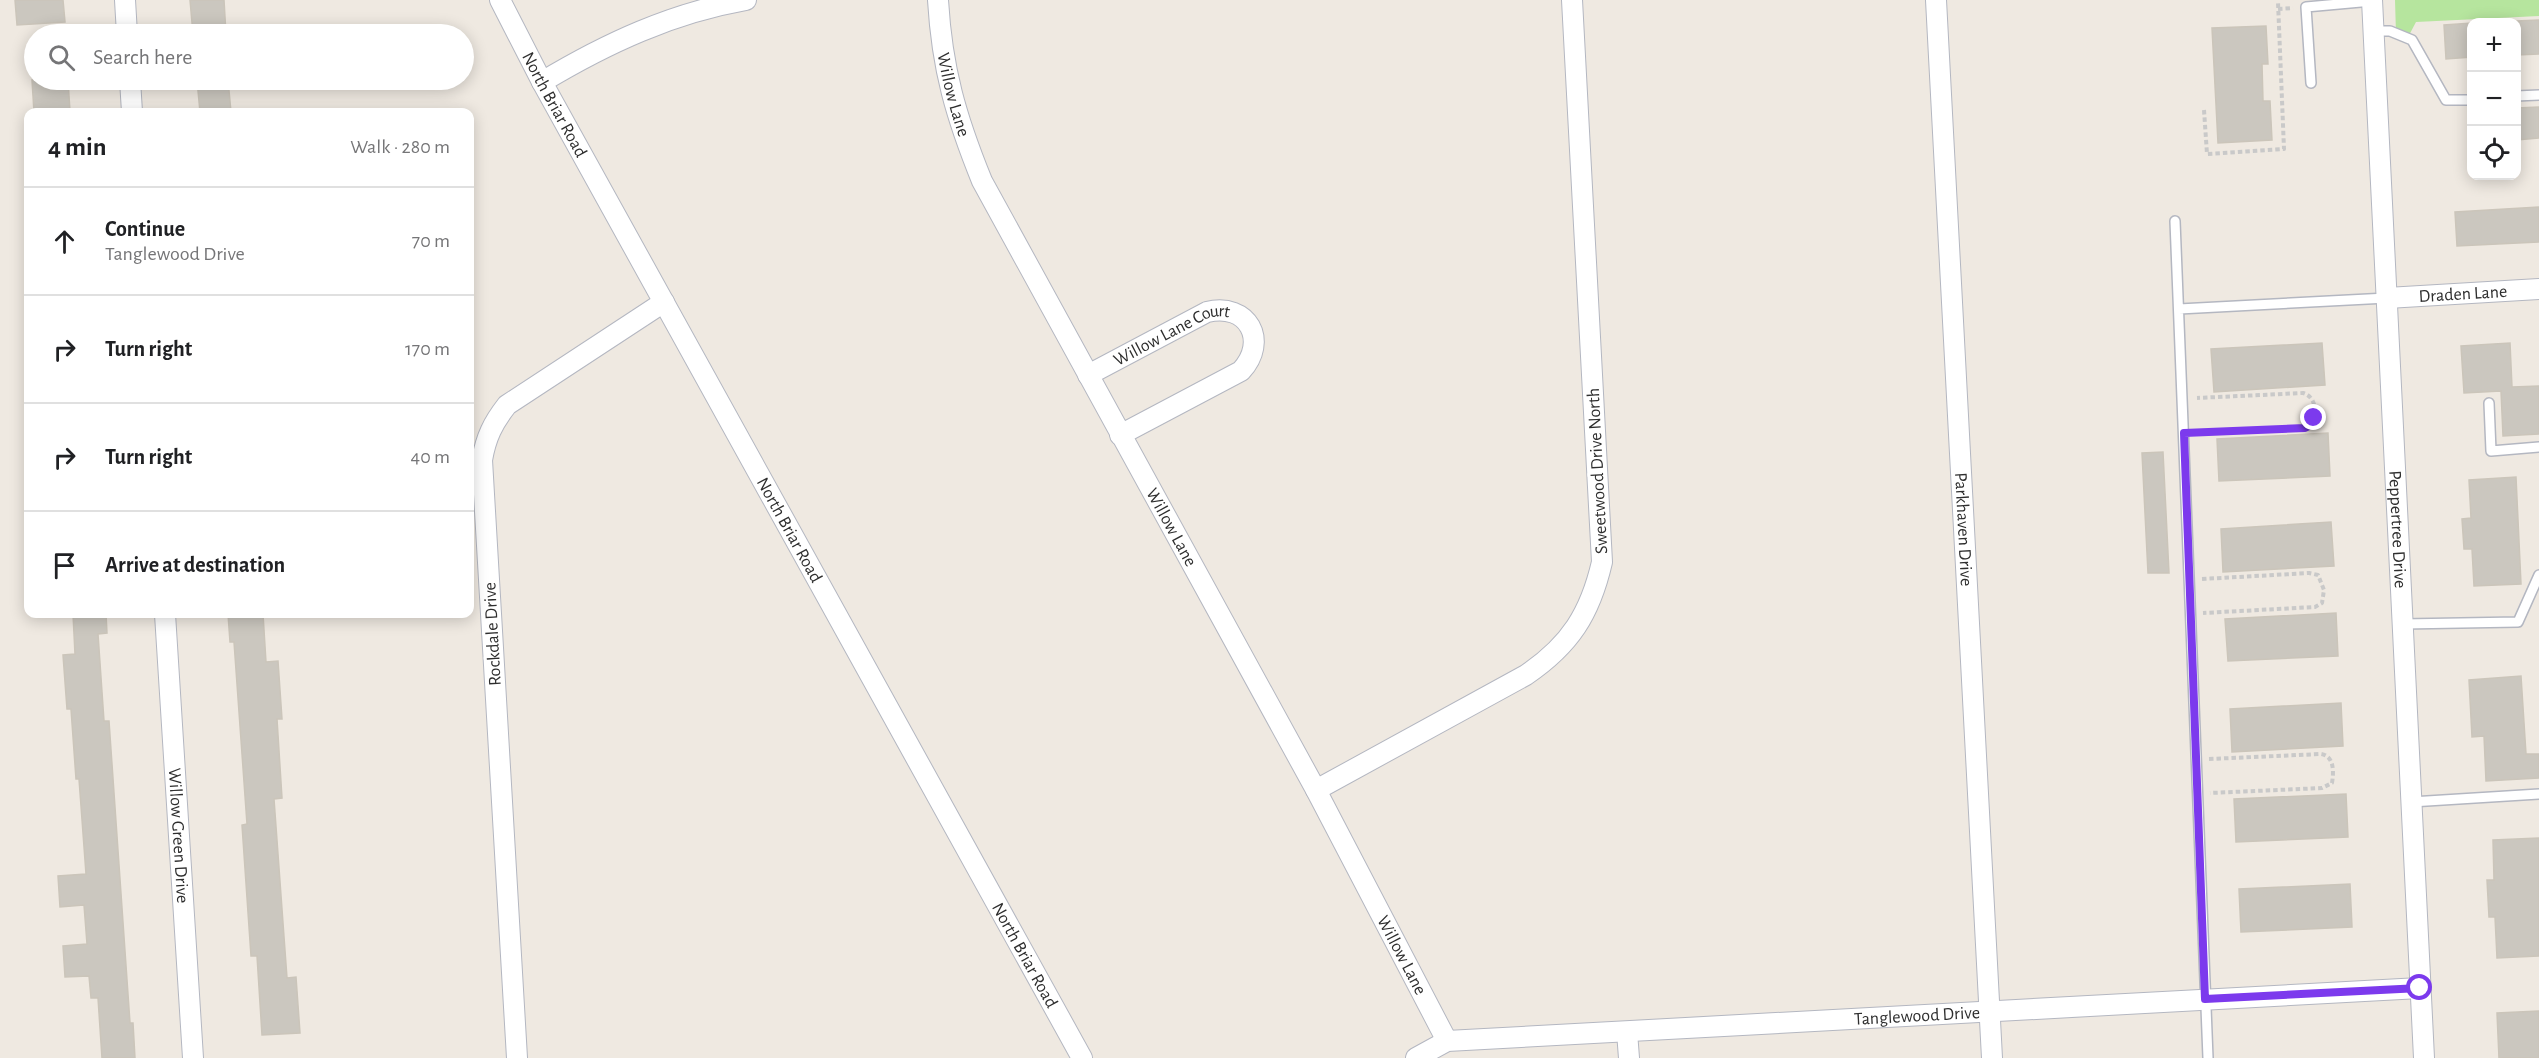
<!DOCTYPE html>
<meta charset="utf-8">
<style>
:root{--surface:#fff;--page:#f6f6f6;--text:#202124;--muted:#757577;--line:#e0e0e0}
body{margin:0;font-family:"Alegreya Sans",sans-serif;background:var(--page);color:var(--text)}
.controls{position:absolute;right:18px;top:18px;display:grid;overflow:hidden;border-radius:12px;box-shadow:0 3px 15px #0003}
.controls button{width:54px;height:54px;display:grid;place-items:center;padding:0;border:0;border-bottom:2px solid var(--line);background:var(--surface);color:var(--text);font:30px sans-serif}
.stop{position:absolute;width:18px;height:18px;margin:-14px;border:4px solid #7c3aed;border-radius:50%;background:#fff}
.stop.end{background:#7c3aed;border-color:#fff;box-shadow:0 2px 6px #0008}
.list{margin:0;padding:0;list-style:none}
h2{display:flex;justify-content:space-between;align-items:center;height:78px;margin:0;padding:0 24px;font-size:26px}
h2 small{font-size:20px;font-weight:400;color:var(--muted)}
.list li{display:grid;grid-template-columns:39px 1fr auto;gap:18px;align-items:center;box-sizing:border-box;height:108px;padding:0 24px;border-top:2px solid var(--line)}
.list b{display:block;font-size:22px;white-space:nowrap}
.list p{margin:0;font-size:20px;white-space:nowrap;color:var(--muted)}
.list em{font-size:20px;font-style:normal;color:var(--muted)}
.icon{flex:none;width:33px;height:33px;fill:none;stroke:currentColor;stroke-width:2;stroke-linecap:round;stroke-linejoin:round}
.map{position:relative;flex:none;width:2539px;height:1058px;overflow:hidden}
.search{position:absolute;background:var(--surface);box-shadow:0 3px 15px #0003;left:24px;top:24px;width:450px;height:66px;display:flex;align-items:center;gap:15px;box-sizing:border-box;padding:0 21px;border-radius:33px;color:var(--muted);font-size:22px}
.panel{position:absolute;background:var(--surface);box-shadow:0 3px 15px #0003;left:24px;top:108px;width:450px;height:510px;border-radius:12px}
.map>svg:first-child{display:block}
.green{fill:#b6e59e}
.building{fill:#cbc7bf;stroke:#cbc5ba;stroke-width:1.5}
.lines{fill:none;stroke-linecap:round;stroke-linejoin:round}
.service-casing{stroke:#b4b7c1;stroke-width:12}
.minor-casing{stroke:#b4b7c1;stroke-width:22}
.path{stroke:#c9c9c9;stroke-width:4;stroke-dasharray:4.5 3;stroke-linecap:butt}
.service{stroke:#fff;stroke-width:9}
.minor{stroke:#fff;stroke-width:20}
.route{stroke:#7c3aed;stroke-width:8}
.labels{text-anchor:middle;stroke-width:6;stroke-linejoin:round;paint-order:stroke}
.street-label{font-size:18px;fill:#2e2e2e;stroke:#fff}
</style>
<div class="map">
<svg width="2539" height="1058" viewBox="0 0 2539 1058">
<rect width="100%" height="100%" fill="#efe9e1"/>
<path class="green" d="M2395,0H2539V16L2416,22L2407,39L2396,34Z"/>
<path class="building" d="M15,0H63L65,22L17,25Z
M190,0H224L226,34H193Z
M2539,20V54L2517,55V21Z
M2472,23V57L2446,59L2444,25Z
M2266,26L2268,64H2262L2263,101H2270L2272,140L2218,143L2212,28Z
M32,80H68L70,112H34Z
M197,80H228L231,112H200Z
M2539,107V138L2517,140V108Z
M2539,207V242L2457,246L2455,212Z
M2322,343L2325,385L2214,392L2211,349Z
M2510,343L2512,387L2539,386V434L2503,436L2501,391L2464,393L2461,346Z
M2328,433L2330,476L2219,481L2217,439Z
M2163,452L2169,573H2148L2142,453Z
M2516,477L2521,584L2474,586L2472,549H2464L2462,519L2471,518L2469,480Z
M2331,522L2334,566L2223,572L2221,529Z
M2336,613L2338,656L2228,661L2225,619Z
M73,614H106L107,633L98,634L104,721H109L130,1023H133L135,1058H102L98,998H91L89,976L65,977L63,946L87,944L84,905L60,907L58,876L86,874L79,779H76L71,709H67L63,655L75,654Z
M228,614H263L266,662L278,661L282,719H277L282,798L274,799L287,978L296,977L300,1033L262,1035L257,956H251L242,825L247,824L234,642H230Z
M2521,676L2526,754H2539V778L2486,781L2484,736L2472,737L2469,680Z
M2341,703L2343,746L2232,752L2230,709Z
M2346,794L2348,837L2236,842L2234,799Z
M2539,838V956L2497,958L2495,917H2489L2487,880H2494L2493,840Z
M2350,884L2352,927L2241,932L2239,889Z
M2539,1011V1058H2499L2497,1013Z"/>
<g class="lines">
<defs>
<path id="service" d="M2373,31H2390L2412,40L2446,100H2472
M2311,83L2306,7L2372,1
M2516,96L2539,95
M2175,221L2208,1058
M2179,309L2387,298
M2489,403L2491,451L2539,447
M2403,624L2518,622L2539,575
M2411,802L2539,794"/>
<g id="minor">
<path d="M125,0L127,34"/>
<path id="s1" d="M500,0L542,82L1082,1058"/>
<path id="s2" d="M938,0C942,69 956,117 982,181L1316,790L1447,1041"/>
<path id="s3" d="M1936,0L1992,1058"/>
<path id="s4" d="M2372,0L2424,1058"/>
<path d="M130,80L132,112"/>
<path d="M542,82C607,43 672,13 746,0"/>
<path id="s5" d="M2387,298L2539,289"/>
<path id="s6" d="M1088,375L1207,312C1248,302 1269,341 1241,371L1120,435"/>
<path id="s7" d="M165,614L193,1058"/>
<path d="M1316,790L1526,675C1570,645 1590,614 1602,562L1572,0"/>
<path d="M1627,1032L1629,1058"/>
<path d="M517,1058L482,460C486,437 493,423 507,405L664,302"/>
<path id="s8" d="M1416,1058L1447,1041L2420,988"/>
</g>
</defs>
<use href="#service" class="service-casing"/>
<use href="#minor" class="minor-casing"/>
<path class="path" d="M2278,9L2293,8
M2204,110L2207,154L2284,149L2278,2
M2197,432L2305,428C2319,421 2318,397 2303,393L2197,398
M2202,579L2309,573L2318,575L2324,590L2322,603L2315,607L2203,613
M2209,759L2321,754C2334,756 2334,771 2332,783L2322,788L2210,793"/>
<use href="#service" class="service"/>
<use href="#minor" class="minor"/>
</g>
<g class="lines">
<path class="route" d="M2314,418L2311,425L2305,428L2184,433L2205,999L2420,988"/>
</g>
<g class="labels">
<g class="street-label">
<text dy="6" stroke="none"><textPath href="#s2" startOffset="96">Willow Lane</textPath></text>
<text dy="6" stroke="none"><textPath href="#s1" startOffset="118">North Briar Road</textPath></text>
<text dy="6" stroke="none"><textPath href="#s5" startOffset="76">Draden Lane</textPath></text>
<text dy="6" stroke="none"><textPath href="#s6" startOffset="94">Willow Lane Court</textPath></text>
<text transform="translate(1597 471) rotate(-93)" y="6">Sweetwood Drive North</text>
<text dy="6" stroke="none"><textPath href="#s2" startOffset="582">Willow Lane</textPath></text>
<text dy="6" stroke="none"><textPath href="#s3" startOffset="530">Parkhaven Drive</textPath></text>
<text dy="6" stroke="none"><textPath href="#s4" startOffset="530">Peppertree Drive</textPath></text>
<text dy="6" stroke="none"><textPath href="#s1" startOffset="604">North Briar Road</textPath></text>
<text transform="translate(492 634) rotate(-93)" y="6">Rockdale Drive</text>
<text dy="6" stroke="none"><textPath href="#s7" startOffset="222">Willow Green Drive</textPath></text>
<text dy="6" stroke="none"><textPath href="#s1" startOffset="1090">North Briar Road</textPath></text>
<text dy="6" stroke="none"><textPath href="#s2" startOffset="1068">Willow Lane</textPath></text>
<text dy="6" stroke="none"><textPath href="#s8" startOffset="506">Tanglewood Drive</textPath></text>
</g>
</g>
</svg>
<div class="controls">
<button>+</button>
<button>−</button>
<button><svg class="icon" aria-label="locate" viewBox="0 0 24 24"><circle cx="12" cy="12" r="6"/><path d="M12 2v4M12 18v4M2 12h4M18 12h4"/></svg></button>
</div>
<div class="stop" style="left:2420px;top:988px"></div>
<div class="stop end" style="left:2314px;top:418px"></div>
<div class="search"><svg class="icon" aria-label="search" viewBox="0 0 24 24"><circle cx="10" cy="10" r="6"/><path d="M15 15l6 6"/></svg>Search here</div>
<section class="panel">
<h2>4 min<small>Walk · 280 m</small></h2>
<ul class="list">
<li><svg class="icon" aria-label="ahead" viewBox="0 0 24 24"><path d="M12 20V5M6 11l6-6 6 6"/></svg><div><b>Continue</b><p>Tanglewood Drive</p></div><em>70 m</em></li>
<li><svg class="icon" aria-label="right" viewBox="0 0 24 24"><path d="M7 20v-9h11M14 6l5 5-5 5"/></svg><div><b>Turn right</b></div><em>170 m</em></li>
<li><svg class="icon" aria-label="right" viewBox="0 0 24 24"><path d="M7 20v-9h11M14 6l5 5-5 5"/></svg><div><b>Turn right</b></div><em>40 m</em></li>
<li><svg class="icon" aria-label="arrive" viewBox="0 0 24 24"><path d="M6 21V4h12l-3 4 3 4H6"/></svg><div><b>Arrive at destination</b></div></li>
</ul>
</section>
</div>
